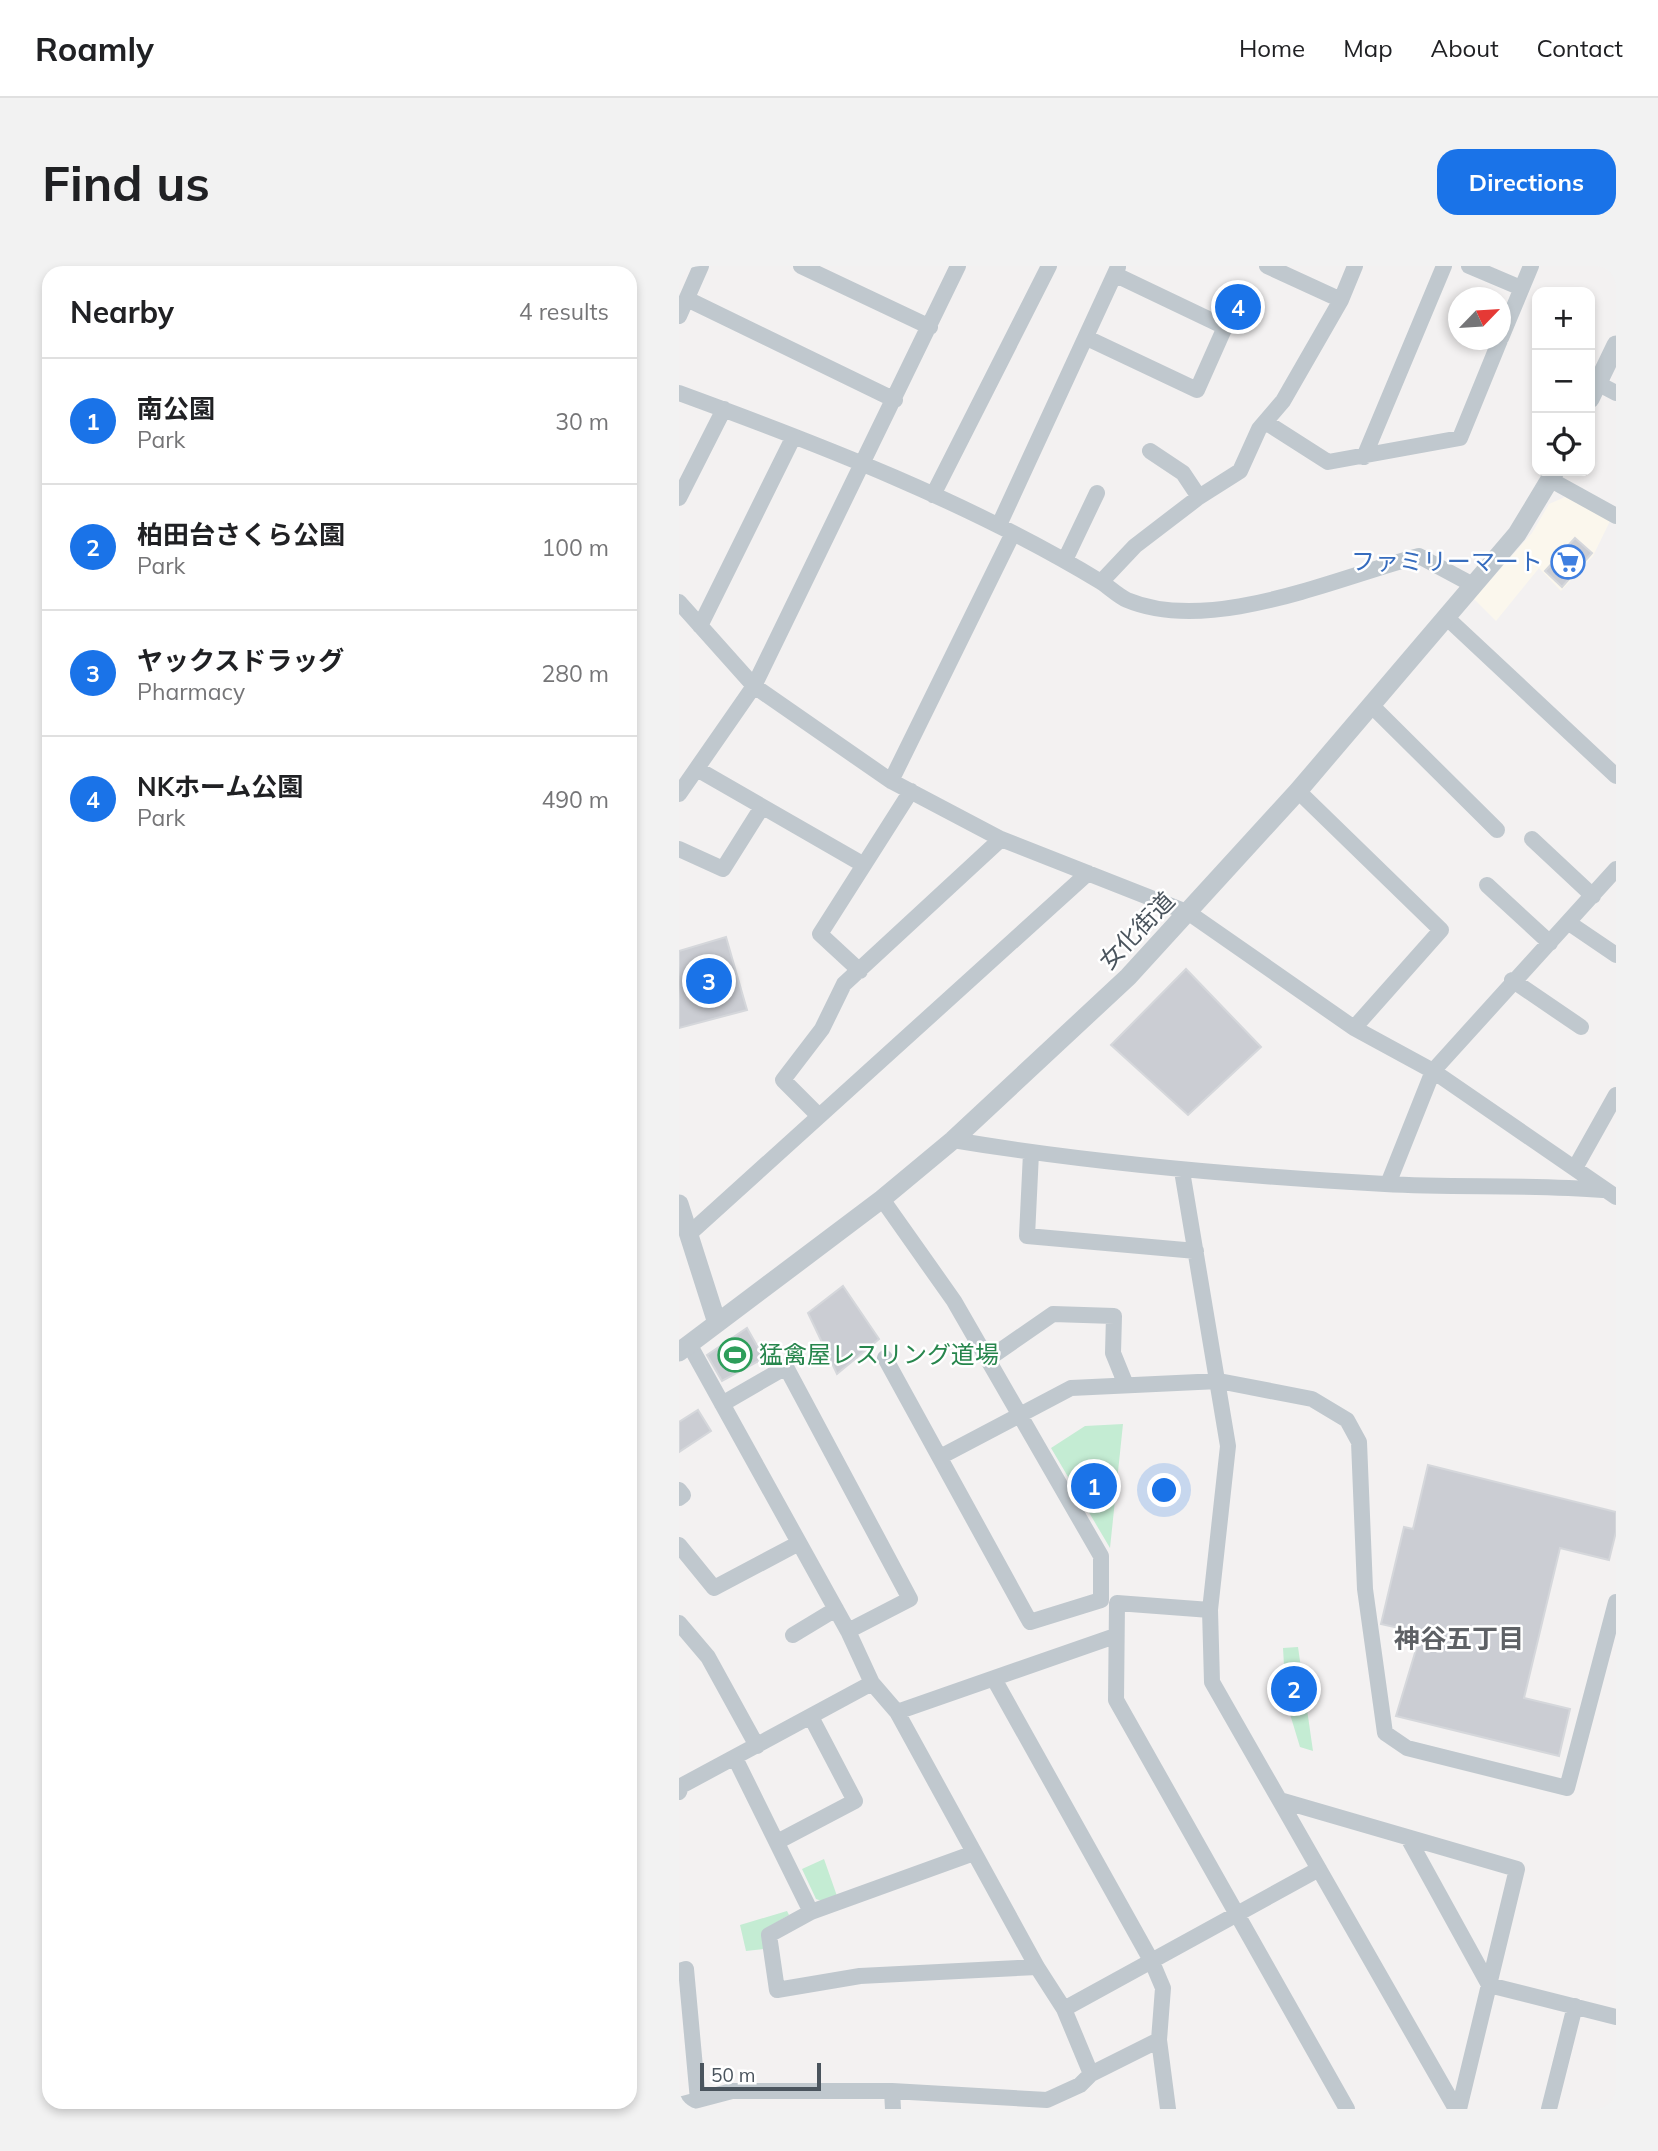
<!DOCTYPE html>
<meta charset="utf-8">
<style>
:root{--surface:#fff;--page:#f2f2f2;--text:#202124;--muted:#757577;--line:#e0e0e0;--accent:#1a73e8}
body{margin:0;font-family:Mulish,"Noto Sans JP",sans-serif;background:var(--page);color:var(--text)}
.controls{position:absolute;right:21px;top:21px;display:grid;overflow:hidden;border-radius:14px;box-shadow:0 4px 10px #0003}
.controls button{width:63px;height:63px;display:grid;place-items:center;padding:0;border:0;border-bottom:2px solid var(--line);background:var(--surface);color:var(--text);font:35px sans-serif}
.compass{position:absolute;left:769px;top:21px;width:63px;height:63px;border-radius:50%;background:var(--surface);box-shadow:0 4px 10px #0003;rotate:65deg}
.scale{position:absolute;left:21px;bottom:18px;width:121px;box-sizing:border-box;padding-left:7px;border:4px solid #4a545d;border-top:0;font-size:19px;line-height:24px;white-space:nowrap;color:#4a545d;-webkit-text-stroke:5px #fff;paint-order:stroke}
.you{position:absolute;left:486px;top:1225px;width:24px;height:24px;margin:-18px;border:5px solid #fff;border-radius:50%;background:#1a73e8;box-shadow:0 0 0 10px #1a73e833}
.badge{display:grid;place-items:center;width:46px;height:46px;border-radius:50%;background:var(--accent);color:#fff;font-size:23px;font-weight:700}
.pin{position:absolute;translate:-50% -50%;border:4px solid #fff;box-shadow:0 2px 7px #0006}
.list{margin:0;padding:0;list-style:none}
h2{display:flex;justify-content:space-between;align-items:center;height:91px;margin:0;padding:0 28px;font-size:30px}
h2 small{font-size:23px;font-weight:400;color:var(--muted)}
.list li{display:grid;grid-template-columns:46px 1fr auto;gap:21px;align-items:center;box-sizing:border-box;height:126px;padding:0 28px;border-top:2px solid var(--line)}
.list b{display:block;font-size:26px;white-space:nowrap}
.list p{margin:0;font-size:23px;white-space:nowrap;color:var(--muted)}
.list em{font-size:23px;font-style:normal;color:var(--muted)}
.icon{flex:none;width:38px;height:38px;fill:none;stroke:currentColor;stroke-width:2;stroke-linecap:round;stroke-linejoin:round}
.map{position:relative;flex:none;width:937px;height:1843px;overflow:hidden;border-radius:21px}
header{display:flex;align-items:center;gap:42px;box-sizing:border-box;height:98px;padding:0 35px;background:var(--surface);border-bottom:2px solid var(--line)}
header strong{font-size:33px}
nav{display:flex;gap:38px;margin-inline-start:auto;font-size:24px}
.intro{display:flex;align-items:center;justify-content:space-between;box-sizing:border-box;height:168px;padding:0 42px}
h1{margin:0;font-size:49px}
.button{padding:18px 32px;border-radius:21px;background:var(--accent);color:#fff;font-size:24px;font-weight:700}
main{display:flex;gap:42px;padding:0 42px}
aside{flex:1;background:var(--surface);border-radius:21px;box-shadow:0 4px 10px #0003}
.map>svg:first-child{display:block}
.commercial{fill:#fbf7ed}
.green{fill:#c4ecd3}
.building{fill:#cbcdd3;stroke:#d5d7db;stroke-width:2}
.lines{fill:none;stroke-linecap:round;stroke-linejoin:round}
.minor{stroke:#c0c8ce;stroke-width:16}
.tertiary{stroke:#c0c8ce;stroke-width:19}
.labels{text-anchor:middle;stroke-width:5;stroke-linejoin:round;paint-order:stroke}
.shop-label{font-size:24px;fill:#366cbe;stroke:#fff;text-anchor:end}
.street-label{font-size:24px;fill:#4a545d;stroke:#fff}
.leisure-label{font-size:24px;fill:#27864d;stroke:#fff;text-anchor:start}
.neighbourhood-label{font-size:26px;font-weight:bold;fill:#5e6165;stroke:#fff}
</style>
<header>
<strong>Roamly</strong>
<nav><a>Home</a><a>Map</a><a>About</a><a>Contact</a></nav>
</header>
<div class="intro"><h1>Find us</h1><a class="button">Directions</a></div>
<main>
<aside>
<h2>Nearby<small>4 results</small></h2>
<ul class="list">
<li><span class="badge">1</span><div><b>南公園</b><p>Park</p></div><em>30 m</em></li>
<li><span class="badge">2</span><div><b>柏田台さくら公園</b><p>Park</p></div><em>100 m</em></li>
<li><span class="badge">3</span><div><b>ヤックスドラッグ</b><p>Pharmacy</p></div><em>280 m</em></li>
<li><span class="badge">4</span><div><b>NKホーム公園</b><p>Park</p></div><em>490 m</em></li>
</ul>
</aside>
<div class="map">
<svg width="937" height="1843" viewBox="0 0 937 1843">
<rect width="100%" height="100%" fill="#f3f1f1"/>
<path class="commercial" d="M886,231L932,253L914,290L882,325L860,302L817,355L795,333L853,267L870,238Z"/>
<path class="green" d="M555,28L574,31L559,59L544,52Z
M444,1158L431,1282L372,1182L406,1160Z
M619,1381L634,1485L621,1481L607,1435L604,1382Z
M145,1593L158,1630L143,1635L137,1633L123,1603Z
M108,1645L110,1649L91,1660L85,1683L67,1685L61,1659Z"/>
<path class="building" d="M896,272L913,287L883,321L866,305Z
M47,671L68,744L0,762V685Z
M507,703L582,781L509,849L432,779Z
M164,1020L200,1073L158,1108L129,1047Z
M68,1062L85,1092L43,1115L28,1089Z
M19,1144L32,1165L0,1186V1156Z
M749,1199L937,1246V1266L930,1294L881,1282L845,1432L891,1443L880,1490L717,1450L742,1367L702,1358L725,1261L734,1263Z"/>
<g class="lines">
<path class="minor" d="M122,0L251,61
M588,0L662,34
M790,0L842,22
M8,33L216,134
M0,50L22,0
M408,72L518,124L546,61L437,9
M822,72L852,0
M918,117L937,127
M0,127C142,179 292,237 422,316L456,280L520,231L561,205L580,163L604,135L662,34L676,0
M588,157L649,196L781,172L821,74
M471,185L504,207L520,231
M685,191L765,0
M872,214L937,250
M254,229L370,0
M0,232L45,143
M320,259L439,1
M386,294L418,227
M422,316C430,321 439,330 448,334C531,369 657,312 740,290L794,319
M0,336L75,420L212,515L322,573L510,647L675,762L754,805L937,931
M767,351L937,510
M21,360L114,172
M692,439L818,564
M18,503L185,599
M212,515L334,267
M619,525L762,664L675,762
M0,528L75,420L279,0
M853,573L914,630
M0,583L44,603L83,541
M808,619L871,677
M890,657L937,689
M181,705L141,668L232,525
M833,714L902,761
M139,849L104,814L143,763L165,718L322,573
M274,874C417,898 561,910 706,918C779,922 851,918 924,924
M352,887L348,970L517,985
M896,902L937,829
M503,905L549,1180L531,1344L533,1416L777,1843
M709,918L754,805L937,603
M203,933L275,1035L422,1290V1334L351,1356L206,1092
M10,968L409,607
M10,1078L169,1365L193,1417L218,1446L358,1701L385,1743L412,1808
M309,1093L374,1048L435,1050L434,1087L447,1119
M43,1138L107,1101L231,1333L169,1365
M263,1190L392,1122L540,1115L633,1133L668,1154L680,1176L686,1323L706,1467L728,1482L888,1522L937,1336
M0,1224L4,1229L0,1232
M0,1279L35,1322L120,1277
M531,1344L438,1337L437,1434L668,1843
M0,1357L29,1391L78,1480
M114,1369L157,1343
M315,1413L473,1696L484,1722L480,1774L489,1843
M218,1446L436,1370
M56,1492L132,1646
M0,1526L2,1520L193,1417
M604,1535L838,1603L780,1843
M729,1572L810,1719L937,1751
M98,1576L176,1535L132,1451
M295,1587L132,1646L90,1669L98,1724L181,1710L358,1701
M0,1705L7,1703L19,1834
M385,1743L640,1603
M213,1825L214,1843
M0,1839L53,1825H213L368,1834L401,1819L412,1808L480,1774
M870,1843L896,1740"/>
<path class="tertiary" d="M911,133L937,79
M0,938L38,1057
M0,1086L203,933L274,874L449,711L619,525L838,268L876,205"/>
</g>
<defs>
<symbol id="supermarket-ring" viewBox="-11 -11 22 22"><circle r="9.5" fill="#fff" stroke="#3f7fe0" stroke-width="1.5"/><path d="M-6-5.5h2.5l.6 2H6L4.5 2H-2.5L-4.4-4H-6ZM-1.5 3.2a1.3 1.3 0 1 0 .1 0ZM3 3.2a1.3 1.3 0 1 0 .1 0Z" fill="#3f7fe0"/></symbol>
<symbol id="stadium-ring" viewBox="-11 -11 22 22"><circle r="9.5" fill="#fff" stroke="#2e9e5b" stroke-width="1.5"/><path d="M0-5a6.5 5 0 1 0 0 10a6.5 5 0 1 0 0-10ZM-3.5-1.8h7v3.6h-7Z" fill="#2e9e5b"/></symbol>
</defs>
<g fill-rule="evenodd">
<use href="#supermarket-ring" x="870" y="277" width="38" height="38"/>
<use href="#stadium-ring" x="37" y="1070" width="38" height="38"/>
</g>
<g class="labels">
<g class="shop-label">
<text x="864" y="304">ファミリーマート</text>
</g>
<g class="street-label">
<text transform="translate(458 665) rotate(-46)" y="8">女化街道</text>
</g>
<g class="leisure-label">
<text x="80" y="1097">猛禽屋レスリング道場</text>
</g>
<g class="neighbourhood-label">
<text x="780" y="1382">神谷五丁目</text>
</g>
</g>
</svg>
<div class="controls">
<button>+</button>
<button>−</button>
<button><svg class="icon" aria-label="locate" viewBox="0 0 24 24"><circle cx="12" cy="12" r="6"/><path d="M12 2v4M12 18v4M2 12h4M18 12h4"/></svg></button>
</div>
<svg class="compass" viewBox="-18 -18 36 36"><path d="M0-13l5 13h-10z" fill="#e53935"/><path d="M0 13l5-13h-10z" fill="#757577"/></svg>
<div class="scale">50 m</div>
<div class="you"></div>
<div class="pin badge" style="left:415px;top:1220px">1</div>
<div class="pin badge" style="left:615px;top:1423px">2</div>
<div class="pin badge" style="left:30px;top:715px">3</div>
<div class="pin badge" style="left:559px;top:41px">4</div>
</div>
</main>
